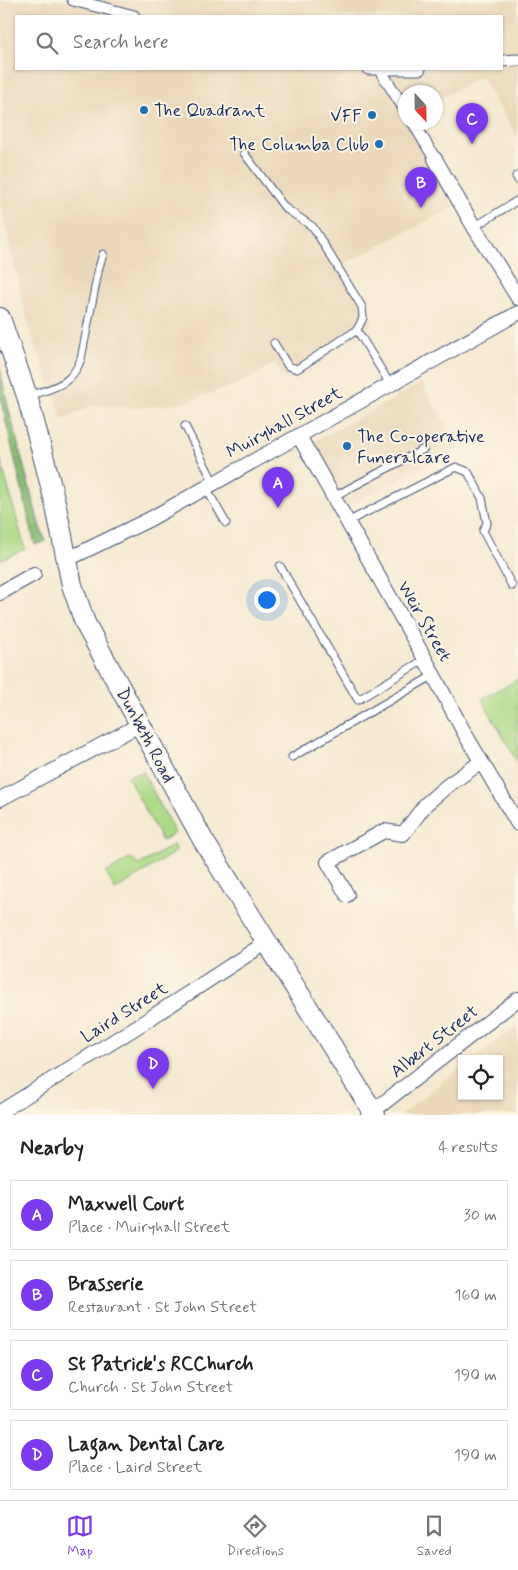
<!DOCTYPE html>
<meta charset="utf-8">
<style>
:root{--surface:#fff;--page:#f2f2f2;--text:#222;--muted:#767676;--line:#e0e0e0;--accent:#7c3aed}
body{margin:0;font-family:Mynerve,sans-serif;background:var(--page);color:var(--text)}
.controls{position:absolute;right:15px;bottom:15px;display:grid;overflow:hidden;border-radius:0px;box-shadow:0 1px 4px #0004}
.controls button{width:45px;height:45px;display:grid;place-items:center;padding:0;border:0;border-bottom:1px solid var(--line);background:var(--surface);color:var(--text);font:25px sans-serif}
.compass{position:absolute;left:398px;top:85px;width:45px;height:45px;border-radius:50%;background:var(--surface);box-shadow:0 1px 4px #0004;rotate:158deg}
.you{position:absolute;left:266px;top:599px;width:18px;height:18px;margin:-12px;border:4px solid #fff;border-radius:50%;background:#1a73e8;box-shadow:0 0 0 8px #1a73e833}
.badge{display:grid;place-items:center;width:32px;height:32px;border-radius:50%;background:var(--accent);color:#fff;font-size:16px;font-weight:700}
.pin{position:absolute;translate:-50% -41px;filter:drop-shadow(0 1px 2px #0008)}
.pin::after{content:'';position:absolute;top:26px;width:18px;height:15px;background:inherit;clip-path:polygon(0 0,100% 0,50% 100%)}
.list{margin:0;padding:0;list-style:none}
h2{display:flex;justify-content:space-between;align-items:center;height:65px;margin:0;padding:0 20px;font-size:21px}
h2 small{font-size:16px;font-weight:400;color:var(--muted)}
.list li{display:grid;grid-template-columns:32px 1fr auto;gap:15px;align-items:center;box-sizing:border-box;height:70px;margin:0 10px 10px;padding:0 10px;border:1px solid var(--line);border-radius:0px}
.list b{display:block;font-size:19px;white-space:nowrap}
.list p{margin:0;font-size:16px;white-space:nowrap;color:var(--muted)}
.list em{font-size:16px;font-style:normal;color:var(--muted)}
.icon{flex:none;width:28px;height:28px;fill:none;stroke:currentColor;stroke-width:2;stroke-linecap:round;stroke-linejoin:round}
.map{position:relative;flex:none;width:518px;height:1115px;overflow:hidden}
.search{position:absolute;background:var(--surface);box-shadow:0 1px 4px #0004;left:15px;right:15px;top:15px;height:55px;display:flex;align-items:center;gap:12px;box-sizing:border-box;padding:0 18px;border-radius:0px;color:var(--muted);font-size:19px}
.sheet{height:385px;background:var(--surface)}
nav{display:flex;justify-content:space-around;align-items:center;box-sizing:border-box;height:70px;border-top:1px solid var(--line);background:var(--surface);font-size:14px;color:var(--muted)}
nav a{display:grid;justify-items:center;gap:2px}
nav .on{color:var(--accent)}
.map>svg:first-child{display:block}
.built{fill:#ead8ba;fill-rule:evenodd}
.green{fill:#acda88;stroke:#648473}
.forest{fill:#89ba74;stroke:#527469}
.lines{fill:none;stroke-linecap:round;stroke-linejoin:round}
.service-casing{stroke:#3c4b6f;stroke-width:9}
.pedestrian-casing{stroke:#3c4b6f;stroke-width:13}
.minor-casing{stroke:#3c4b6f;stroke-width:16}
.secondary-casing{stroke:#3c4b6f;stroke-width:22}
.service{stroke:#fff;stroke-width:7}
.pedestrian{stroke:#fff;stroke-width:11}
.minor{stroke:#fff;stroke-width:14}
.secondary{stroke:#fff;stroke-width:20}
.poi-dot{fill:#1f6fb2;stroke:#fcf5e5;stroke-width:2}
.labels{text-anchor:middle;stroke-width:4;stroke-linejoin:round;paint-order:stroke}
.poi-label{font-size:18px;fill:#1b2f5e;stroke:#fcf5e5;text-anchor:start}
.street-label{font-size:18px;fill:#1b2f5e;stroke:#fcf5e5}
</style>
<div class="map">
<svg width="518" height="1115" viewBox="0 0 518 1115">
<rect width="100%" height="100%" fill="#fcf5e5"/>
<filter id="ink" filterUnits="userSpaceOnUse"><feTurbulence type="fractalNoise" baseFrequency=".02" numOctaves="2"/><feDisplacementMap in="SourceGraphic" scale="10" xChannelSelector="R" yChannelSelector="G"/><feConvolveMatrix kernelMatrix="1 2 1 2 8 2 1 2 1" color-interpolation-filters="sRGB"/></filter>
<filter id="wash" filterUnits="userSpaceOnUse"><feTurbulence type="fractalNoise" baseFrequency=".0096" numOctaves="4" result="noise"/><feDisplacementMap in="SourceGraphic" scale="20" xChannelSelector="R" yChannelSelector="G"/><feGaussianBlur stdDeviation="1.12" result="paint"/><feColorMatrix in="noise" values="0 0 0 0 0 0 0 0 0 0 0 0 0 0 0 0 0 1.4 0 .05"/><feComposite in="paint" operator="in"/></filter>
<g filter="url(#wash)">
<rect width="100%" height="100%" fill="#f5ead1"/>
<path class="built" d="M0,0H518V139L481,76L436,101V92H406V122L419,123L465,201L339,267L373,323L284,378L275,363L257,374L235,385L190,401L167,405L134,408L92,405L63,420L29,328L0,203V159L5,55L2,24L0,19ZM16,16H502V69H16Z
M422,383L460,449L345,507L314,442Z
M518,1025V1115H400L462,1067V1096H499V1059H473Z"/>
<path class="green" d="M0,458L25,549L0,560Z
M518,679V763L482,699Z
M143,772L175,833L162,841L127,776Z
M173,845L177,851L115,890L106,873L131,858L139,865Z"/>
<path class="forest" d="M0,368L8,406L40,527L46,541L35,545L0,397Z"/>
</g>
<g filter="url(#ink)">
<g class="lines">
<defs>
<path id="service" d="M244,153L285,208L313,227L362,307L363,318L357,330L390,384
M516,176L518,180
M474,227L518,200
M274,343L288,366L297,369L357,330
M29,396C54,387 71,386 81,359L99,267L103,254
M185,426L214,483
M206,488L226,523
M333,497L424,449
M347,522L456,467L468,472L482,498L487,523L483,531L512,586
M280,566L358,700L425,659
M292,757L434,675"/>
<path id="pedestrian" d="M73,0L134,16
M502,61L518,60
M368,69H420
M380,70L406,111
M413,122L435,159"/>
<path id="minor" d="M435,159L474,227L518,298
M299,436L425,659L465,734L518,824
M66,560L150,519L518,313
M0,593L34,574
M0,799L141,724
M347,895L328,862L384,831L403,834L426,804L447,786L481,762
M0,1112L138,1026L267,942
M368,1115L518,999"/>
<path id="secondary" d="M0,318L27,396L44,459L55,502L72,585L85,623L203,840L375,1115"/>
</defs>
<use href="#service" class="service-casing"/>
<use href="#pedestrian" class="pedestrian-casing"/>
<use href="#minor" class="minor-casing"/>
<use href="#secondary" class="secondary-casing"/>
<use href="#service" class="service"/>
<use href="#pedestrian" class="pedestrian"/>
<use href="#minor" class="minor"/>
<use href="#secondary" class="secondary"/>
</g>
</g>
<g class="poi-dot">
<circle cx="144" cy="110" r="5"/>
<circle cx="372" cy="115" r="5"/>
<circle cx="379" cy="144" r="5"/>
<circle cx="347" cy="446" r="5"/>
</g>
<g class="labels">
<g class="poi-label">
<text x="154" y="116">The Quadrant</text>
<text x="362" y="121" text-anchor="end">VFF</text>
<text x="369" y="150" text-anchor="end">The Columba Club</text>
<text x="357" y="442">The Co-operative<tspan x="357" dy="21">Funeralcare</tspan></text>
</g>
<g class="street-label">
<text transform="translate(284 422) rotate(-29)" y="6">Muiryhall Street</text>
<text transform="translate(425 621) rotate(60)" y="6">Weir Street</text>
<text transform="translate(146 735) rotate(62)" y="6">Dunbeth Road</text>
<text transform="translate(124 1012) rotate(-32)" y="6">Laird Street</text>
<text transform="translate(434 1041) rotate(-38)" y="6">Albert Street</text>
</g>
</g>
</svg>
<div class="controls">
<button><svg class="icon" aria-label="locate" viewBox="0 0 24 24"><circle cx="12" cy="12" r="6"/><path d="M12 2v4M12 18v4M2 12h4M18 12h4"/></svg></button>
</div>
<svg class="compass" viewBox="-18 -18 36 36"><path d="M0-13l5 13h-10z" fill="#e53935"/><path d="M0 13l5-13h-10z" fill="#767676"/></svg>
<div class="you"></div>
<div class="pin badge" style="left:278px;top:508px">A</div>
<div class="pin badge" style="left:421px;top:208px">B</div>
<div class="pin badge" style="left:472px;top:144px">C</div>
<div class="pin badge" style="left:153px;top:1089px">D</div>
<div class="search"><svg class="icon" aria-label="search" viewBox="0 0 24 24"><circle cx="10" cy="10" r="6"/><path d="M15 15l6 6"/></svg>Search here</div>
</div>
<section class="sheet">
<h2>Nearby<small>4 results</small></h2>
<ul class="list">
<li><span class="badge">A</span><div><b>Maxwell Court</b><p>Place · Muiryhall Street</p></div><em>30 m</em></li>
<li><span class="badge">B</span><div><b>Brasserie</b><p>Restaurant · St John Street</p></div><em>160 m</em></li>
<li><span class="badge">C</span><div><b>St Patrick's RCChurch</b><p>Church · St John Street</p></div><em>190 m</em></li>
<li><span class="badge">D</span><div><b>Lagan Dental Care</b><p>Place · Laird Street</p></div><em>190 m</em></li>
</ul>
</section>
<nav>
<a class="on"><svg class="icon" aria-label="map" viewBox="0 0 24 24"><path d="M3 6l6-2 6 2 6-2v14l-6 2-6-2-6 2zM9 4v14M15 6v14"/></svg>Map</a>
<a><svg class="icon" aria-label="directions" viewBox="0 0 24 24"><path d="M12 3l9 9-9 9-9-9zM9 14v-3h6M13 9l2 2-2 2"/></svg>Directions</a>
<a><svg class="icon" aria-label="saved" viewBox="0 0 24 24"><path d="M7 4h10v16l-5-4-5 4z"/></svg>Saved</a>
</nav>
